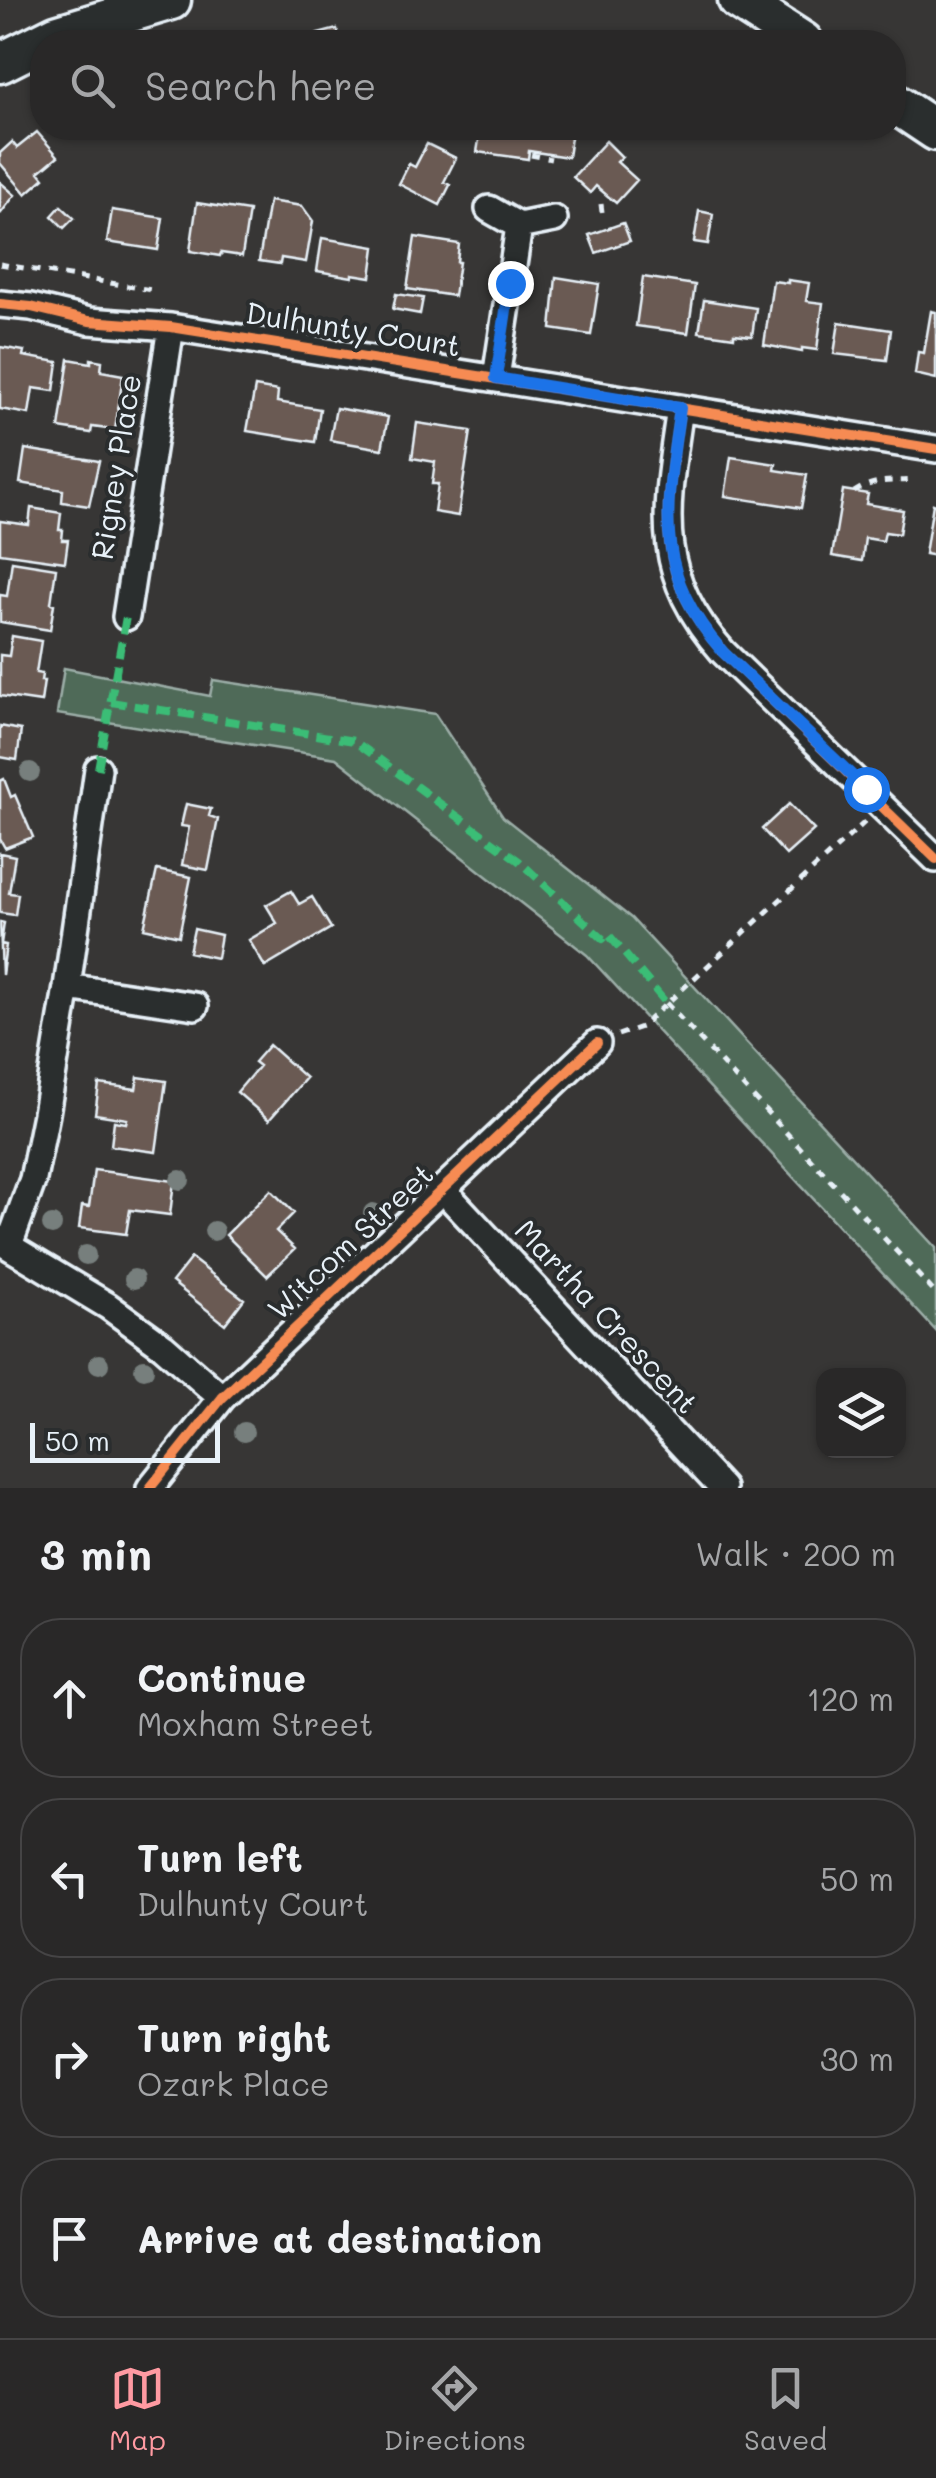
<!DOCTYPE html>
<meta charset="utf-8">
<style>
:root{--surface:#292828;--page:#313030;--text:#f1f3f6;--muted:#a5a6a8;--line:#454445;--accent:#ff9aa2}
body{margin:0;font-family:Mali,sans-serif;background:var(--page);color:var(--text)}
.controls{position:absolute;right:30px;bottom:30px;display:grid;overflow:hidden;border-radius:20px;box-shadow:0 2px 8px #0004}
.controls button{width:90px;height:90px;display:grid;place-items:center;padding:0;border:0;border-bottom:2px solid var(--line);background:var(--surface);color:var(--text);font:50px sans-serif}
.scale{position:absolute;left:30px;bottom:25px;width:190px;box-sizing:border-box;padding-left:10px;border:5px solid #e8f1f8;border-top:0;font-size:28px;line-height:35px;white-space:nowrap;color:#e8f1f8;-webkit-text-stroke:8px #2a2d2e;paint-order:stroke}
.stop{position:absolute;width:30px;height:30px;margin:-22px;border:8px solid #1a73e8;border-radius:50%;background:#fff}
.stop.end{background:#1a73e8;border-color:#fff;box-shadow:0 2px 10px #0008}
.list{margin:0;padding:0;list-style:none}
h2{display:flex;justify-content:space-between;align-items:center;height:130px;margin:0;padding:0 40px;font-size:42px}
h2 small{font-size:32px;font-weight:400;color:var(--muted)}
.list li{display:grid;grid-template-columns:65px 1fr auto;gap:30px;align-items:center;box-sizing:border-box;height:160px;margin:0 20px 20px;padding:0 20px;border:2px solid var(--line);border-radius:40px}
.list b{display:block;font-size:38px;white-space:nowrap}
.list p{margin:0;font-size:32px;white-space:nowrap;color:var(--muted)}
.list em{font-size:32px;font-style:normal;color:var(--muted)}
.icon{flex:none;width:55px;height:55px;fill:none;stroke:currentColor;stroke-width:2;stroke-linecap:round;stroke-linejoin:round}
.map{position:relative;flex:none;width:936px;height:1488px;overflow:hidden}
.search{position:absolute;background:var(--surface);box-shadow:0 2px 8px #0004;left:30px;right:30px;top:30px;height:110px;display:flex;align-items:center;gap:25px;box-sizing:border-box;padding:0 35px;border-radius:40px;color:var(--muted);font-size:38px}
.sheet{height:850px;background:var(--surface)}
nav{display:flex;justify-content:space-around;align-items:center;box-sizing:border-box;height:140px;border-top:2px solid var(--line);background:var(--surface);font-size:28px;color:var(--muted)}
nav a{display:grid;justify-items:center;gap:5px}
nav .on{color:var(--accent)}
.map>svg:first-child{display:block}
.green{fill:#506a59;stroke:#9caea8;stroke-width:2.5}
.building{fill:#6b5a53;stroke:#e8f1f8;stroke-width:2.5}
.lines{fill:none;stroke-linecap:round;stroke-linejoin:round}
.street-casing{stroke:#e8f1f8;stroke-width:32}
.secondary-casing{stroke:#e8f1f8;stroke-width:45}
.path{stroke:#e8f1f8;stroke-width:5;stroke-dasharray:8 8;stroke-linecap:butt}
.street{stroke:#2a2d2e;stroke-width:25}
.secondary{stroke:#2a2d2e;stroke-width:38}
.quiet{stroke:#3abd76;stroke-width:8;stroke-dasharray:15 8;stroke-linecap:butt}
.cycleway-casing{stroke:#2a2d2e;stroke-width:16}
.cycleway{stroke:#f68b52;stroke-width:10}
.tree{fill:#777f7d}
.route{stroke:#1a73e8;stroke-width:12}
.labels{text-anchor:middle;stroke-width:8;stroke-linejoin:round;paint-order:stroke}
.street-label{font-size:30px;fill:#e8f1f8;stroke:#2a2d2e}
</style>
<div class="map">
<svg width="936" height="1488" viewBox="0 0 936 1488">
<rect width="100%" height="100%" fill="#373635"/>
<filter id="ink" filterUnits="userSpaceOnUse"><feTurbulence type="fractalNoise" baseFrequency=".01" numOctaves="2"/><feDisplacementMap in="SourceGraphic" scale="20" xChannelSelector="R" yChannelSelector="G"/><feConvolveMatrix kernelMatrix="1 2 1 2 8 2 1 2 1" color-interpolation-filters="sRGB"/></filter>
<g filter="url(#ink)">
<path class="green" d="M64,668L210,696L213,680L435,714L503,817L631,918L936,1248V1331L587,955L336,758L57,714Z"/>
<path class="building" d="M337,29L341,42H312L310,36Z
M481,128H551L572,131L568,157L529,151L528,159L477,152Z
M37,132L58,156L39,172L44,178L26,194L0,163V153L12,142L17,148Z
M606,141L622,157L617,162L637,180L616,203L596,186L590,193L573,177Z
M427,144L456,158L444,182L450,185L440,205L399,184L409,164L415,167Z
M0,182L15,195L1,213L0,212Z
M269,201L302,206L313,221L306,262L281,258L280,264L259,261Z
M197,203L249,211L242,256L221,253L220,256L190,251Z
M61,206L74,218L64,228L52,216Z
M112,210L163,218L158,250L107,242Z
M699,211L713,214L708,244L694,242Z
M623,223L630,241L596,253L589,235Z
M415,237L459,244L457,262H459L454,296L407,289Z
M322,238L375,247L371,277L352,274V277L317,271Z
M556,277L599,284L591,335L551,329Z
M643,277L695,285L688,333L636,326Z
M788,280L809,283L806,301L823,303L817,350L802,348V352L764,345L773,281L788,283Z
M396,294L423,298L420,314L393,309Z
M704,300L756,308L752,336L734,334V337L699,332Z
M931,311L936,312V379L915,374L918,352L924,353Z
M839,322L891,330L887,360L834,354Z
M0,347L24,351L23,356L58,362L54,391L33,388L29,414L0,409Z
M69,359L91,363V359L102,361L101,371L123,375L115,430L92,427L91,433L59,428Z
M255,387L278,391L277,402L320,409L315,442L247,431Z
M336,408L388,417L382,449L330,440Z
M417,423L471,431L458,516L434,512L438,484H432L435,462L412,458Z
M25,449L99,461L89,506L62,502L63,490L20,483Z
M731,457L776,464L775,470L807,475L801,508L725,496Z
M843,490L868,494L866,504L903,510L899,534L885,532L883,541L865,538L862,561L832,556Z
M933,504L936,505V556L925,554Z
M31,508L61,513L59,530H63L62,540H68L65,562L0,553V521L29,525Z
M12,561L56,568L51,603L54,604L50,630L0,622V595L7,596Z
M12,636L41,641L36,673L42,674L41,681H44L41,702L0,696V655L9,656Z
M0,726L21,730L17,760L0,757Z
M4,779L11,797L15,795L33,837L5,848L0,839V781Z
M186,804L211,809L209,816L218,819L208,870L182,865L189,827L181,826Z
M789,804L814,830L786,855L762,829Z
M0,853L15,856L9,893L18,894L15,915L0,913Z
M157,870L191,877L179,936L144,928Z
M291,891L299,904L312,897L331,928L265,967L249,940L277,923L266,905Z
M0,922L4,923L1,944L6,945L2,975Z
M194,929L221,935L217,958L189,952Z
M269,1045L306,1078L269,1120L237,1092L259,1066L254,1062Z
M138,1077L166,1081L156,1152L111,1146L114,1121L126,1123L127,1119L95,1114L99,1084L136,1089Z
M94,1170L174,1181L170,1215L130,1210L126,1234L79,1228L82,1206L89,1207Z
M271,1190L294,1213L276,1231L295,1249L267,1276L226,1235Z
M191,1258L244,1299L225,1324L172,1282Z"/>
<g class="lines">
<defs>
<path id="street" d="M489,209L519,226L554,219
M0,304L31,307L89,321L171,327L936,449
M496,378L519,226
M680,408C666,508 650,570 723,652L936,859
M126,617L171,327
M67,987L195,1006
M443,1190L722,1488
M0,1241L108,1306L163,1346L222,1398
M9,1245L33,1179L46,1114L67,987L98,769
M150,1488L222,1398L597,1043"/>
<path id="secondary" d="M738,0L803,42
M0,63L56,35L171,0
M894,103L936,131"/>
</defs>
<use href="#street" class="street-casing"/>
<use href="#secondary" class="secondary-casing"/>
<path class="path" d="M531,155L551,159
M602,212L601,204L605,197
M0,264L157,291
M854,492C876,478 889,482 914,480
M666,1003L936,1294
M618,1035L641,1027L866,821"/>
<use href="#street" class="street"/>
<use href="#secondary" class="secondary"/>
<path class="quiet" d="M111,702L354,741L519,861L603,939L608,934L666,1003
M98,769L126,617"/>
<defs>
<path id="cycleway" d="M0,304L31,307L89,321L171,327L936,449
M680,408C666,508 650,570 723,652L936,859
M150,1488L222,1398L597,1043"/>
</defs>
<use href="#cycleway" class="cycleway-casing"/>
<use href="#cycleway" class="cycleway"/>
</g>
<g class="tree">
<circle cx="30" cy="772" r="10"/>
<circle cx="180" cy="1180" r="10"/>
<circle cx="373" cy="1213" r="10"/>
<circle cx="52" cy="1225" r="10"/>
<circle cx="214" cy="1231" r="10"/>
<circle cx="86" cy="1255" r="10"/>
<circle cx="134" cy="1279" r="10"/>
<circle cx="99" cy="1364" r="10"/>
<circle cx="144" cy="1369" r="10"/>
<circle cx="244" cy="1432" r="10"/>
</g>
</g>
<g class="lines" filter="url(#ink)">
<path class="route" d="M510,283L496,378L680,408C666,508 651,570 723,652L866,789"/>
</g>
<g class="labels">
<g class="street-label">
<text transform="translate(353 330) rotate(9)" y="10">Dulhunty Court</text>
<text transform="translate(117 467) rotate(-81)" y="10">Rigney Place</text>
<text transform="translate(351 1242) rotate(-43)" y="10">Witcom Street</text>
<text transform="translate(606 1317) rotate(47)" y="10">Martha Crescent</text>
</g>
</g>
</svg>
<div class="controls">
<button><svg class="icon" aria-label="layers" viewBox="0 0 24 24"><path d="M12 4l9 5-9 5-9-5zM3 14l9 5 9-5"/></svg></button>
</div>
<div class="scale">50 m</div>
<div class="stop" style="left:866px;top:789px"></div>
<div class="stop end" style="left:510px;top:283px"></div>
<div class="search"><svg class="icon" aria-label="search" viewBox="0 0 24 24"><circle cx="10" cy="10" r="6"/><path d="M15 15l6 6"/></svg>Search here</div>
</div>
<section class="sheet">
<h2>3 min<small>Walk · 200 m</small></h2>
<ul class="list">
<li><svg class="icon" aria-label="ahead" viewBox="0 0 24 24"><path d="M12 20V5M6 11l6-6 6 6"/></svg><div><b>Continue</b><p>Moxham Street</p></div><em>120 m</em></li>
<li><svg class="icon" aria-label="left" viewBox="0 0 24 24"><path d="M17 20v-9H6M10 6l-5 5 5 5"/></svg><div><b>Turn left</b><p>Dulhunty Court</p></div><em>50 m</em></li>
<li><svg class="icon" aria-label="right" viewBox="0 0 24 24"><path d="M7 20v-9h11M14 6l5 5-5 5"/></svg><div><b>Turn right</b><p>Ozark Place</p></div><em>30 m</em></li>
<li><svg class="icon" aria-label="arrive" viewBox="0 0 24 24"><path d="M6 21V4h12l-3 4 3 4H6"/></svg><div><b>Arrive at destination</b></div></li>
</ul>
</section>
<nav>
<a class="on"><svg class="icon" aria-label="map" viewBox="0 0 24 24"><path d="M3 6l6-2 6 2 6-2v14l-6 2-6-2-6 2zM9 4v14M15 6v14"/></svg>Map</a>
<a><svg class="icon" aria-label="directions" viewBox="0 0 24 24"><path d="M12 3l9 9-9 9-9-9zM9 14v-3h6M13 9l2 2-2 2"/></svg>Directions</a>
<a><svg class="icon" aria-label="saved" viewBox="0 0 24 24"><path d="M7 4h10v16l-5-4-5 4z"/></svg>Saved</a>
</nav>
